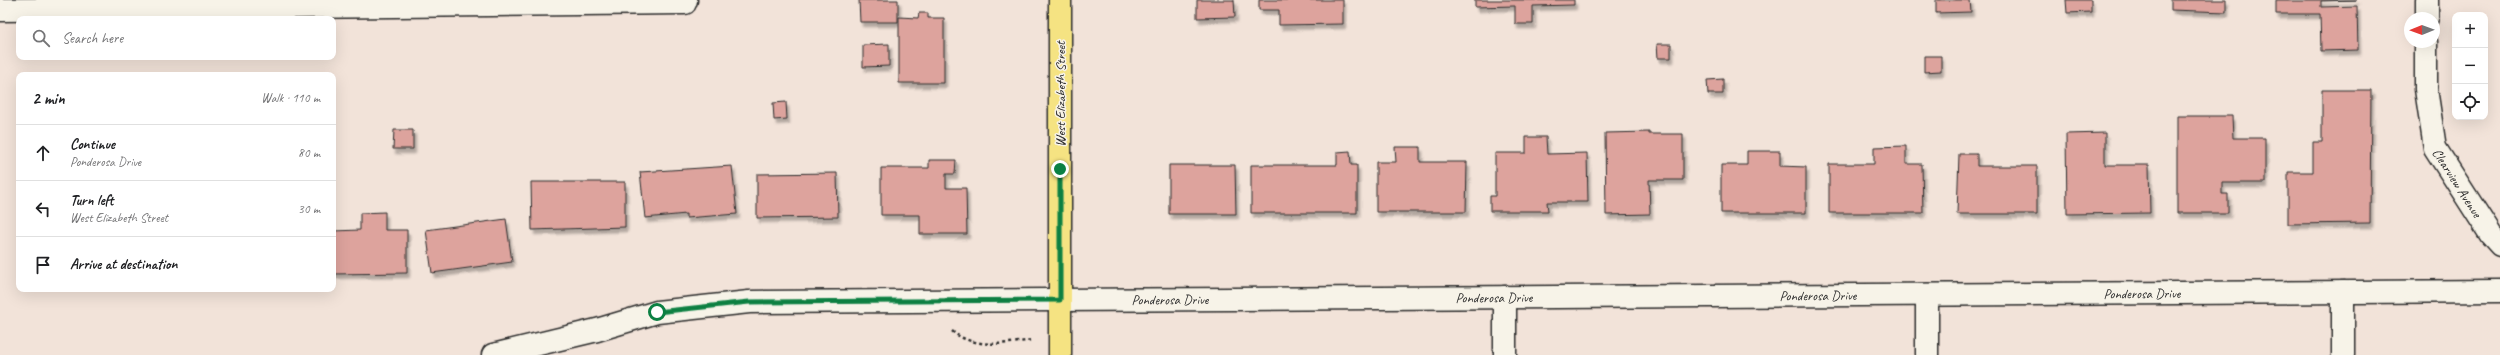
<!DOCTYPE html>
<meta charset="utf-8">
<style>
:root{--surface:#fff;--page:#f2f2f2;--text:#202124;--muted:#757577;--line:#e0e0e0}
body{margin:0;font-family:Caveat,sans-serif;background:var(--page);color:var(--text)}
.controls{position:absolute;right:12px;top:12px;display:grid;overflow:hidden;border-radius:8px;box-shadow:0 4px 16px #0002}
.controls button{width:36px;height:36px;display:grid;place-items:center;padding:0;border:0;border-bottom:1px solid var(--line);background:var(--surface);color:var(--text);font:20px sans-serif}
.compass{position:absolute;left:2404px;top:12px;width:36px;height:36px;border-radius:50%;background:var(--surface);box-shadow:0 4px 16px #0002;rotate:269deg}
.stop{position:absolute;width:12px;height:12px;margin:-9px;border:3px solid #0b8043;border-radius:50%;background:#fff}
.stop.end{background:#0b8043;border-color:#fff;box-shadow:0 1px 4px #0008}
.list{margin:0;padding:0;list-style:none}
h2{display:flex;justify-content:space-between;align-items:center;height:52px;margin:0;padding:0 16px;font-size:17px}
h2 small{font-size:13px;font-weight:400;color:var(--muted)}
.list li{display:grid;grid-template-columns:26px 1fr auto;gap:12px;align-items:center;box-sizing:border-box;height:56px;padding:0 16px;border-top:1px solid var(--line)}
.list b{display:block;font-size:15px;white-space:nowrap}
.list p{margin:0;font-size:13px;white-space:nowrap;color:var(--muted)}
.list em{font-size:13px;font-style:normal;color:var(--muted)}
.icon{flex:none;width:22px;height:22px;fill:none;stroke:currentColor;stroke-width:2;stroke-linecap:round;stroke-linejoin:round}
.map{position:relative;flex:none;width:2500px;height:355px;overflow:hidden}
.search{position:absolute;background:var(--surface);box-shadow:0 4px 16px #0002;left:16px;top:16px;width:320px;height:44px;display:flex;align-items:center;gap:10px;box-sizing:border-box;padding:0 14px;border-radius:8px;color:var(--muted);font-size:15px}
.panel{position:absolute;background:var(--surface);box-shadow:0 4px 16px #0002;left:16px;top:72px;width:320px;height:220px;border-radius:8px}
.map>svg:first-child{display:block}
.building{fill:#dda39d;stroke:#2b2b2b;filter:url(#shadow)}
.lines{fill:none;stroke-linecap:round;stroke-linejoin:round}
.minor-casing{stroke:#2b2b2b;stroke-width:25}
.major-casing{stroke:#2b2b2b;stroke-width:25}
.path{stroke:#2b2b2b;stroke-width:2.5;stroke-dasharray:3 3;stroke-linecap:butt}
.minor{stroke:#f7f3e8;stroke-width:22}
.major{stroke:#f5e382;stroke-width:22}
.route{stroke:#0b8043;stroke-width:5}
.labels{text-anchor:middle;stroke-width:3;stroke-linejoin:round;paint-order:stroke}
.street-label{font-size:14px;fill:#2b2b2b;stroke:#f7f3e8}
</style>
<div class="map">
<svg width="2500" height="355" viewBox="0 0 2500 355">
<defs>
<filter id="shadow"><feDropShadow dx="2.5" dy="4.5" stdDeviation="1" flood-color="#0004"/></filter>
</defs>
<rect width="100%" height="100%" fill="#f2e3d9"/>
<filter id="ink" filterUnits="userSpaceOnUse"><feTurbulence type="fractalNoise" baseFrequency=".025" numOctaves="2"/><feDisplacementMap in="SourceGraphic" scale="8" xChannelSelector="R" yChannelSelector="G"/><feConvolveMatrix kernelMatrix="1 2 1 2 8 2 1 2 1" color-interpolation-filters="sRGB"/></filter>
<g filter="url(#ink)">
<path class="building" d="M859,0H898V22H860Z
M1197,0H1234L1235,17L1197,18Z
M1259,0H1343V24L1279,25V10H1259Z
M1475,0H1574V5L1533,6V24H1515V6L1475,7Z
M1936,0H1970L1971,12L1936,13Z
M2066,0H2091V12L2067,13Z
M2171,0H2226V12L2171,10Z
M2276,0H2357L2321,1V7L2357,6L2358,50L2321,51L2320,14H2276Z
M919,13H928V18H944V83H899V17L918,18Z
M889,44V66L863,67V45Z
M1657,44H1671V58H1658Z
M1924,56H1941V71L1924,72Z
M1723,79V94H1708L1707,80Z
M2322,90H2371L2370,223L2288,224V172H2313V142H2322Z
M786,102L787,119L774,120L773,103Z
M2177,116H2232L2233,138H2265V183H2222V194H2228V213H2177Z
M394,130H413V149H393Z
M1649,132V134H1683V180H1649L1650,214L1606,215L1605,133Z
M2105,133V165H2149L2150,213L2067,214L2066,134Z
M1526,137H1546L1547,154L1587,153L1588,202H1547L1548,211H1490V196H1495V153H1526Z
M1906,146V164H1922L1923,213H1829V164H1874V147Z
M1395,147H1420V162H1467L1466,212H1376V162H1396Z
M1350,151L1351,165H1357V213H1251V165H1337V152Z
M1747,151H1780V166L1806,167V213H1721V165H1747Z
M1959,154H1977V166H2037V214H1957Z
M929,160H956L955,174H946V188H966L967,234H920V215H881V168H929Z
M1169,165H1235L1236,214H1169Z
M732,166L737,214L686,218V214L645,218L640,172Z
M837,173L838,217L757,218V174Z
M531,182H625V227L532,230Z
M385,212V230H407V273L333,274V231L360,230V213Z
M506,219L512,262L432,273L426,230Z"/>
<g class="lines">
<defs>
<g id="minor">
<path d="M0,10L685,3L686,0"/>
<path d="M2427,18V0"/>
<path id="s1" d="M2426,42V89L2435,148L2491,235L2500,245"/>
<path d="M2343,292V355"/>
<path d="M1927,295V355"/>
<path id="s2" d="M493,355L597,330L657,312L749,302L2500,291"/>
<path d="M1505,355V297"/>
</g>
<path id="major" d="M1060,355V0"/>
</defs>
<use href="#minor" class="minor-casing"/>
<use href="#major" class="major-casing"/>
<path class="path" d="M952,331C972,349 1007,344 1032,340"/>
<use href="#minor" class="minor"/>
<use href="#major" class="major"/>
</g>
</g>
<g class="lines" filter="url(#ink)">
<path class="route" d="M657,312L749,302L1060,300V169"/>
</g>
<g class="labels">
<g class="street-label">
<text transform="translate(1060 94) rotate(-90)" y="5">West Elizabeth Street</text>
<text dy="5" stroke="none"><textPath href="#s1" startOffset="148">Clearview Avenue</textPath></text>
<text dy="5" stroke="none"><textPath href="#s2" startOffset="1655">Ponderosa Drive</textPath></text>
<text dy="5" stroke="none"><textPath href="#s2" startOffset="1331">Ponderosa Drive</textPath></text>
<text dy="5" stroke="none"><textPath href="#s2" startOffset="1007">Ponderosa Drive</textPath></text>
<text dy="5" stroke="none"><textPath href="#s2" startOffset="683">Ponderosa Drive</textPath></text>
</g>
</g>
</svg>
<div class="controls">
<button>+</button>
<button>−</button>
<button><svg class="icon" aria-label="locate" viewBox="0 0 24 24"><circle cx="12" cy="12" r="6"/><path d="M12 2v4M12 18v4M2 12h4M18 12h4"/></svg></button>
</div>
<svg class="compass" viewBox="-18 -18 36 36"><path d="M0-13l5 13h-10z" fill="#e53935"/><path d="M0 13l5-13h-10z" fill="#757577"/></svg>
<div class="stop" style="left:657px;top:312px"></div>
<div class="stop end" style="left:1060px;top:169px"></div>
<div class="search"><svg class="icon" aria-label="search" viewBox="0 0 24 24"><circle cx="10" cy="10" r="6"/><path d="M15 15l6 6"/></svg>Search here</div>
<section class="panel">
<h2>2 min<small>Walk · 110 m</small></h2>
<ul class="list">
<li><svg class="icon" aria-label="ahead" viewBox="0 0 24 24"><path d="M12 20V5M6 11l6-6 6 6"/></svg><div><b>Continue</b><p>Ponderosa Drive</p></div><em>80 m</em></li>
<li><svg class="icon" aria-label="left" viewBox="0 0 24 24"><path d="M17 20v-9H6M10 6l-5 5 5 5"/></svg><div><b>Turn left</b><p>West Elizabeth Street</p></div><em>30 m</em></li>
<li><svg class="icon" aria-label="arrive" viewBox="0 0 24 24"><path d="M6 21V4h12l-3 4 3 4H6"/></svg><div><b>Arrive at destination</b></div></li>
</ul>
</section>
</div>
